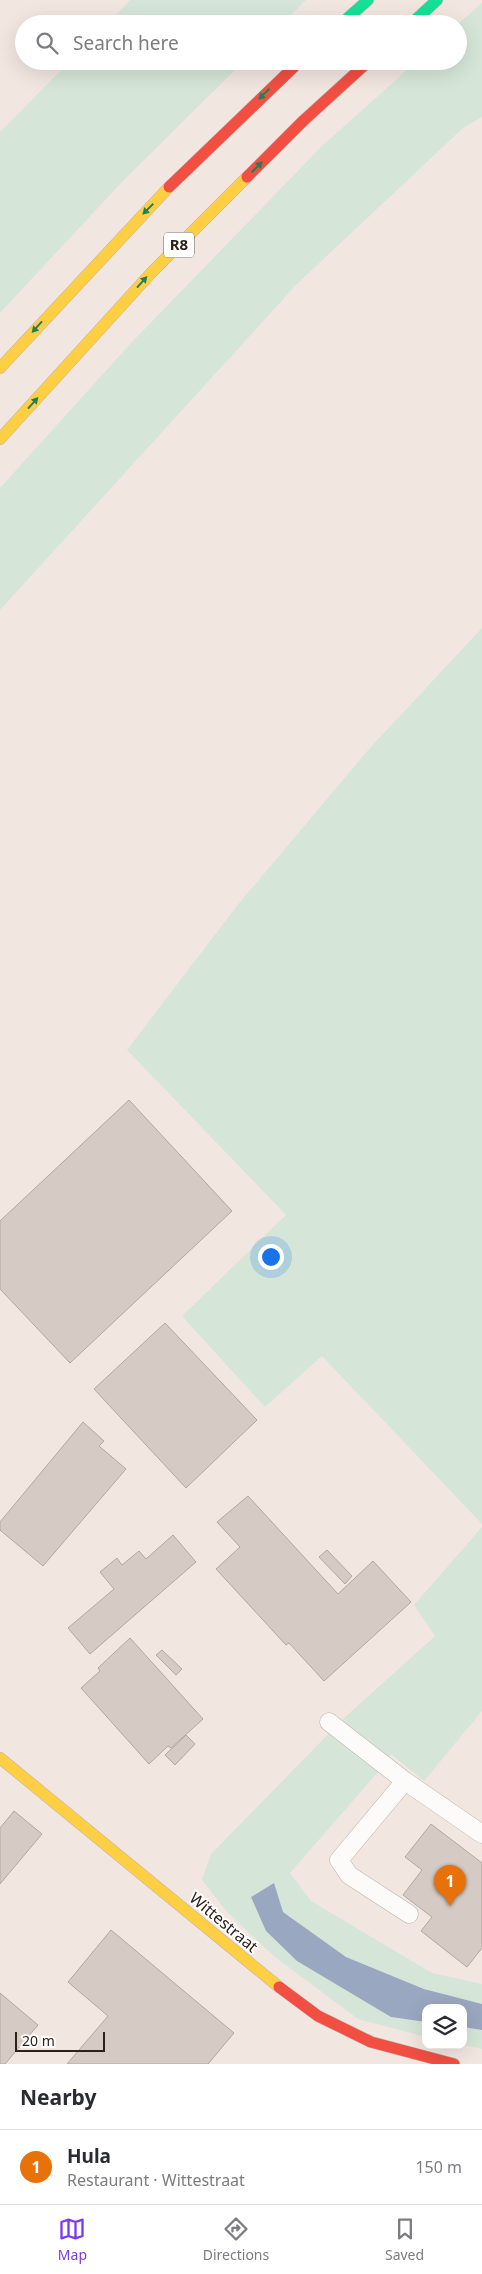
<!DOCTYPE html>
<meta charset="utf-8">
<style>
:root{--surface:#fff;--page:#f7f7f7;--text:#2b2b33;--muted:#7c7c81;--line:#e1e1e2;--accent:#7c3aed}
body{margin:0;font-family:"Noto Sans",sans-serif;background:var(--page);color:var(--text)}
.controls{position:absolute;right:15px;bottom:15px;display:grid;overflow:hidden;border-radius:10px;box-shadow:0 5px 20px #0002}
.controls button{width:45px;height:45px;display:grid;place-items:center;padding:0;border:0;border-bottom:1px solid var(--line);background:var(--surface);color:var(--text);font:25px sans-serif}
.scale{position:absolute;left:15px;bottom:12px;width:90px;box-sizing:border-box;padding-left:5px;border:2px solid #2e211a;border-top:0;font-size:14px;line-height:18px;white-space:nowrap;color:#2e211a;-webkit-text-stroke:4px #fff;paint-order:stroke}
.you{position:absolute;left:270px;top:1256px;width:18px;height:18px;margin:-12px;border:4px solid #fff;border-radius:50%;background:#1a73e8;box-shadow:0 0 0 8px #1a73e833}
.badge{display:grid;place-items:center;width:32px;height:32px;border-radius:50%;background:var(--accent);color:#fff;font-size:16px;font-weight:700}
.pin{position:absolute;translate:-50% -41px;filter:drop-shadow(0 1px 2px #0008)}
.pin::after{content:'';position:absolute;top:26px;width:18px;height:15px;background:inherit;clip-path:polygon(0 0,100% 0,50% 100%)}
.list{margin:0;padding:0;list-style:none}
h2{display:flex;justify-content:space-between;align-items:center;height:65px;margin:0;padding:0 20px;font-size:21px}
h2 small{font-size:16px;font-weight:400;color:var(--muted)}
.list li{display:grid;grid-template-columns:32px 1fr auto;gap:15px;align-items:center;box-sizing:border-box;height:75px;padding:0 20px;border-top:1px solid var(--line)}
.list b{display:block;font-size:19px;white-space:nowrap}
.list p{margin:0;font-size:16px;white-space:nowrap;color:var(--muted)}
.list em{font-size:16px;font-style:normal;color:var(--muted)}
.icon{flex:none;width:28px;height:28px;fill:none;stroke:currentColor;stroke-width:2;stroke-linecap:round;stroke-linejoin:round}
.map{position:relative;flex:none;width:482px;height:2064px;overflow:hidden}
.search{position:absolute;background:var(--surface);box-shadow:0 5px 20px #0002;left:15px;right:15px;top:15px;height:55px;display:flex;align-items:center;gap:12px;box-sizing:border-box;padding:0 18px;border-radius:28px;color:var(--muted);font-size:19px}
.sheet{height:140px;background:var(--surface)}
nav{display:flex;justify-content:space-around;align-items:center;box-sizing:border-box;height:70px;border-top:1px solid var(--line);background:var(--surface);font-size:14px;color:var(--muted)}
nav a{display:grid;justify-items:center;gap:2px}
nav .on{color:var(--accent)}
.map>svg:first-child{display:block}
.green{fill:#d5e6d8}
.water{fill:#9aa7c0}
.building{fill:#d6cac4;stroke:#b3a7a1}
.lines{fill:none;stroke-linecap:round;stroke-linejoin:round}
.lane-casing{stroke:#beb2ac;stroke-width:19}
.fast-casing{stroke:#beb2ac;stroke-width:12}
.slow-casing{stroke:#beb2ac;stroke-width:12}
.jam-casing{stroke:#beb2ac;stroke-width:12}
.lane{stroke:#fdfbfa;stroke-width:18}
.fast{stroke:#16e098;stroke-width:11}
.slow{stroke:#ffcf43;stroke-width:11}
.jam{stroke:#f24e42;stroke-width:11}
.oneway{fill:#228059}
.labels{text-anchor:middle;stroke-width:4;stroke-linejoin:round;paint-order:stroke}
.shield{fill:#fff;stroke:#6d645f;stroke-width:1}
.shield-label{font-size:15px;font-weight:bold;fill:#2e211a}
.street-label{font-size:16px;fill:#2e211a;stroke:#fff}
</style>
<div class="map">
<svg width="482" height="2064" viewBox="0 0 482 2064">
<rect width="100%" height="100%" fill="#f2e6e0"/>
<path class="green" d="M130,0H306L282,24H107Z
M482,3V117L463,128L297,284L0,610V488L130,344L322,146L417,61H458V24Z
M70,61H244L121,183L0,313V132Z
M482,628V1524L322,1356L265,1407L182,1316L286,1215L127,1050L236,907L369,749Z
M482,1527V1711L424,1781L391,1754L378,1772L290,1873L311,1901L432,1973L482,1984V2004L424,1989L346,1957L283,1912L251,1897L391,2017L426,2022V2037L358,2019L275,1957L226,1911L202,1880L211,1854L345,1717L435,1636L414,1605Z
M463,2027L482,2030V2049L463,2045Z"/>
<path class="water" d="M274,1883L283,1912L346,1957L424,1989L482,2004V2030L463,2027V2008H426V2022L391,2017L297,1961L266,1931L251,1897Z"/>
<path class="building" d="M129,1100L232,1211L70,1363L0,1289V1221Z
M165,1323L257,1420L186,1488L94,1389Z
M83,1422L104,1441L99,1446L126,1469L43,1566L0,1530V1522Z
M248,1496L338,1594L373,1561L411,1602L324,1681L289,1643L286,1645L216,1569L240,1547L217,1522Z
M173,1535L196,1562L90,1654L68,1628L114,1589L100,1572L117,1558L122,1565L139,1551L146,1559Z
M327,1550L352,1576L345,1584L319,1557Z
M130,1638L203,1719L171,1748L168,1746L149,1764L81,1688L100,1671L98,1668Z
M162,1650L182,1669L176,1675L156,1655Z
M186,1735L195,1744L175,1765L165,1755Z
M14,1811L42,1834L0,1884V1828Z
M431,1824L482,1863V1948L467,1967L421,1931L432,1917L403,1895L422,1870L405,1857Z
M111,1930L234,2033L208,2064H67L108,2016L68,1982Z
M0,1993L38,2025L5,2064H0Z"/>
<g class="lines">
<defs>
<path id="lane" d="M329,1722L405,1781L482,1834
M405,1781L339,1860L349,1875L409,1914"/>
<path id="fast" d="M341,24L368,0
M411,24L437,0"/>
<path id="slow" d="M0,368L169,187
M0,439L152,272L247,177
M0,1758L279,1987"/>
<path id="jam" d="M247,177L303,121L369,61
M169,187L300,61
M279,1987L318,2016L371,2042L454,2064"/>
</defs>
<use href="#lane" class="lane-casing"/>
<use href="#fast" class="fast-casing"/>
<use href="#slow" class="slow-casing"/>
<use href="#jam" class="jam-casing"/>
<use href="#lane" class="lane"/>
<use href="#fast" class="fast"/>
<use href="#slow" class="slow"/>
<use href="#jam" class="jam"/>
</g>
<defs><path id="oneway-solid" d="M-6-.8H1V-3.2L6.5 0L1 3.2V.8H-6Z" transform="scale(1.25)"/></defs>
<g class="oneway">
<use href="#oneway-solid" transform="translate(264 94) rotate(136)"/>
<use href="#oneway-solid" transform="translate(257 167) rotate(-45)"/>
<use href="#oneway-solid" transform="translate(148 209) rotate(135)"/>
<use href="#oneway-solid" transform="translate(142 282) rotate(-48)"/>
<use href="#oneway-solid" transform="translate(37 327) rotate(132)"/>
<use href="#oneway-solid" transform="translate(33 403) rotate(-48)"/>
</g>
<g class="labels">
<rect class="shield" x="164" y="232.5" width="30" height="25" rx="4"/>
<g class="shield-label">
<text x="179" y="250">R8</text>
</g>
<g class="street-label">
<text transform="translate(224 1922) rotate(40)" y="6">Wittestraat</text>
</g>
</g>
</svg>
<div class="controls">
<button><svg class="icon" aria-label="layers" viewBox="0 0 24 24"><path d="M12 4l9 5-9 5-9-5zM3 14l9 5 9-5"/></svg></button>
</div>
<div class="scale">20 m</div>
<div class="you"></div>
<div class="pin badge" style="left:450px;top:1906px;background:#e8710a">1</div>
<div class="search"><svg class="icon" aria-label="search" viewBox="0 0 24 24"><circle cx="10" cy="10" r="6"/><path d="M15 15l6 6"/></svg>Search here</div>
</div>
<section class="sheet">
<h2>Nearby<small></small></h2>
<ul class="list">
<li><span class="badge" style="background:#e8710a">1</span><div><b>Hula</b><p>Restaurant · Wittestraat</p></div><em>150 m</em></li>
</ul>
</section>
<nav>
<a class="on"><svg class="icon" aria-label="map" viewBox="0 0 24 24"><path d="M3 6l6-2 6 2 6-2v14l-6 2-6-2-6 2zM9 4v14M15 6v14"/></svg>Map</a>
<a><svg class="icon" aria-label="directions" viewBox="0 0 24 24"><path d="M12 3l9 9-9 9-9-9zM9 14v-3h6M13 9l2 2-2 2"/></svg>Directions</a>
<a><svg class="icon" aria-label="saved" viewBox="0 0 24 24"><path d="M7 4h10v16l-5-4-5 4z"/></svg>Saved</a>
</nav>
